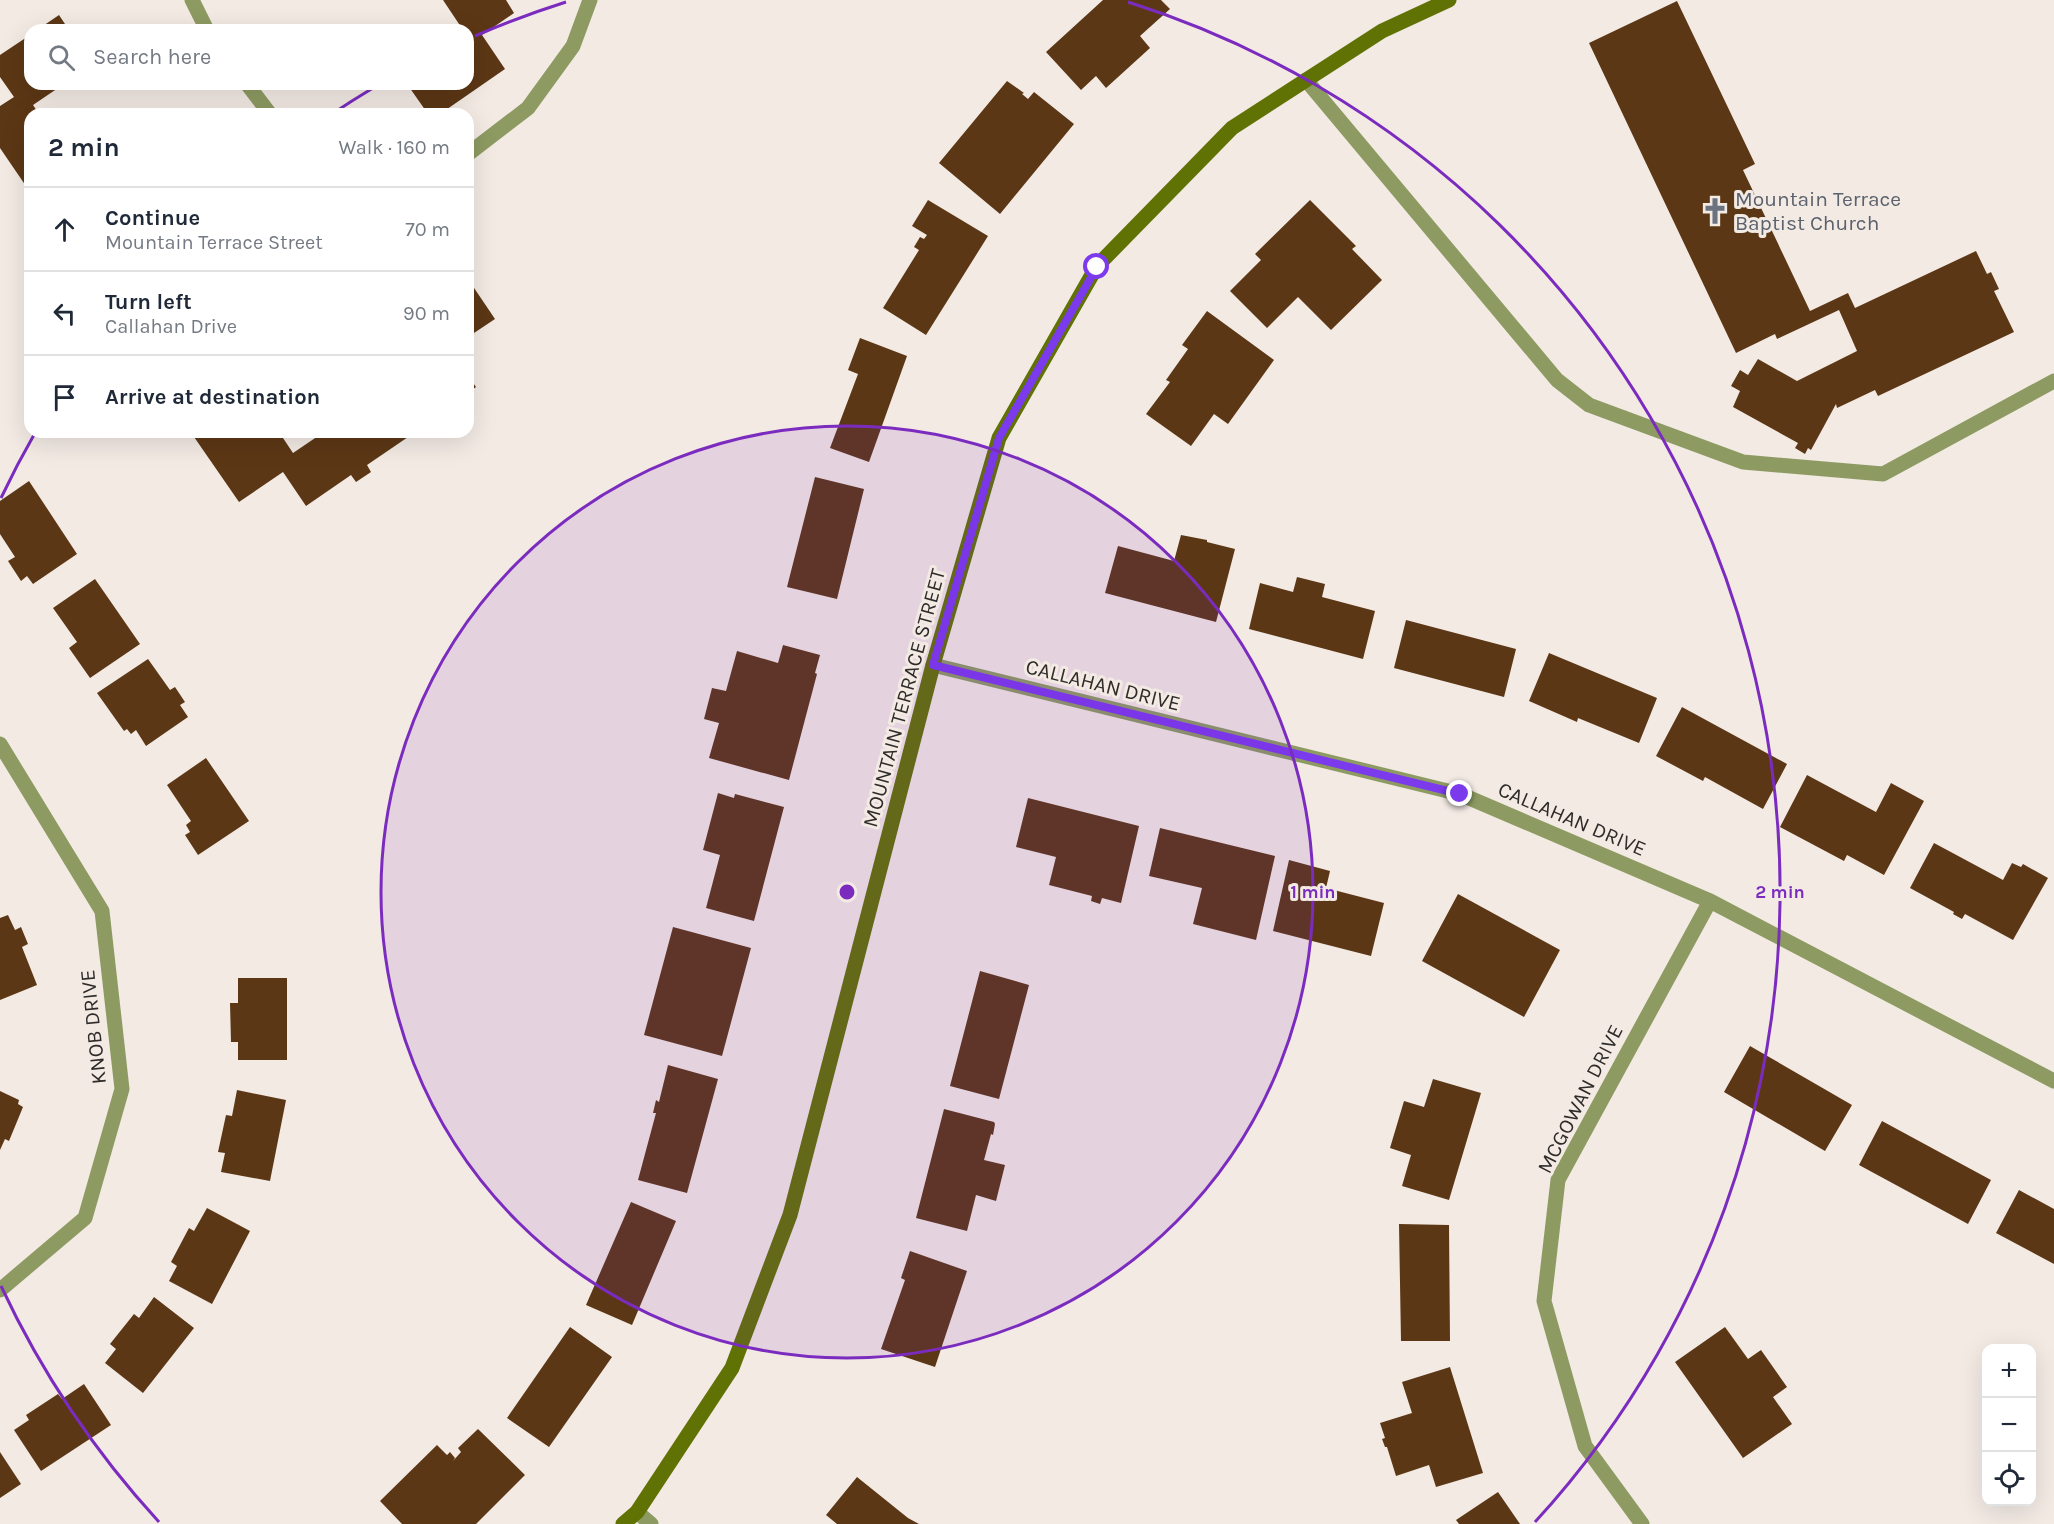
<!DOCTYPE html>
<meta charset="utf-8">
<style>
:root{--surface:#fff;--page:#f6f6f7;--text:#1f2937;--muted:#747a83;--line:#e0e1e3}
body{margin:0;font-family:Karla,sans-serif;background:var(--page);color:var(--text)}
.controls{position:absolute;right:18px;bottom:18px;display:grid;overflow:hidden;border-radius:12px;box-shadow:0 6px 24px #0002}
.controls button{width:54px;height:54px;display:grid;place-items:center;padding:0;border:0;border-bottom:2px solid var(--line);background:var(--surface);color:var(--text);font:30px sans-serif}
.stop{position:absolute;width:18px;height:18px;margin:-14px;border:4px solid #7c3aed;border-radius:50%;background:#fff}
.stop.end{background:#7c3aed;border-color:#fff;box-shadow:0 2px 6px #0008}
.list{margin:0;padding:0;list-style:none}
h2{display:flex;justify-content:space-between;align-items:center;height:78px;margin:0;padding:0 24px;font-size:26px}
h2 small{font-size:20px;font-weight:400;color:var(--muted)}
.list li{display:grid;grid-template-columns:39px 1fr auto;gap:18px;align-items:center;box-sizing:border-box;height:84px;padding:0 24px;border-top:2px solid var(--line)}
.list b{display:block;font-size:22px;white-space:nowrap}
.list p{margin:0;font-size:20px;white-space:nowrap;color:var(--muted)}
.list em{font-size:20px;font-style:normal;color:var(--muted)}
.icon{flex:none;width:33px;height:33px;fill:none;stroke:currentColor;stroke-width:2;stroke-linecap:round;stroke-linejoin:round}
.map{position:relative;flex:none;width:2054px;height:1524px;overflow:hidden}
.search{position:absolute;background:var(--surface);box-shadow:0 6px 24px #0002;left:24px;top:24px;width:450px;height:66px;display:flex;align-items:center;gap:15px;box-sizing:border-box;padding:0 21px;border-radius:18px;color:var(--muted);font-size:22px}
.panel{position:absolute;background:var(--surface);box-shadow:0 6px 24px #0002;left:24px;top:108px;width:450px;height:330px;border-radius:18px}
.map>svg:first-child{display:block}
.building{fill:#5c3715}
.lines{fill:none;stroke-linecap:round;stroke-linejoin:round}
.lane{stroke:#8d9b62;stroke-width:15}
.street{stroke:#8d9b62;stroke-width:15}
.secondary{stroke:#617204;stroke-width:15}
.route{stroke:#7c3aed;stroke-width:8}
.ring{fill:none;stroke:#7b2cbf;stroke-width:3}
.labels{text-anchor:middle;stroke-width:6;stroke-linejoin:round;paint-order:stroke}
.worship-label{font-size:21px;fill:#5b616d;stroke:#f3eae4;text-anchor:start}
.street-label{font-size:21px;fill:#2e2b29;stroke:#f3eae4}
.centre{fill:#7b2cbf;stroke:#f3eae4;stroke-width:3}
.ring-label{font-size:18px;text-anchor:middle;font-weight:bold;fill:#7b2cbf;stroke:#f3eae4;stroke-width:6;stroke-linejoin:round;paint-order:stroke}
</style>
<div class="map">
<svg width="2054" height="1524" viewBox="0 0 2054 1524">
<rect width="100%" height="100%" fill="#f3eae4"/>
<path class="building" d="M443,0H506L514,13L482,35L505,69L440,114H428L407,84H468V30H457L461,27Z
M1103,0H1161L1170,9L1140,36L1150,48L1106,88L1096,76L1081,90L1046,52Z
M1677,1L1755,164L1743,170L1810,311L1848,293L1855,308L1976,251L1987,274L1991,272L1999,289L1994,291L2014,332L1878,396L1875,390L1837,408L1836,404L1811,450L1808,448L1805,454L1795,448L1798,443L1733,407L1740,391L1731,386L1740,370L1748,375L1758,359L1797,381L1857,351L1839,310L1777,339L1775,334L1736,353L1589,43Z
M59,15L69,30H37Z
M30,35V84H64L33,105L39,114H30V192L0,148V106L14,97L0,77V55Z
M1007,81L1024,93L1022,94L1028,99L1034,92L1074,124L1000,214L939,163Z
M928,200L988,236L926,335L883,308L919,250L914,247L920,237L924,239L927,235L912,226Z
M1310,200L1356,246L1352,249L1382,280L1331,330L1298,297L1267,328L1230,291L1261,260L1255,254Z
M468,279L495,319L468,337Z
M1207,311L1274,360L1228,424L1214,414L1191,446L1146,414L1170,382L1166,380L1188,349L1182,345Z
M860,338L907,356L869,462L830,448L858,374L848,370Z
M468,376L476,387L468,393Z
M195,432H279L293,453L324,432H409L411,435L367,465L371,472L356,482L351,475L306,506L283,472L239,502L192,434Z
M815,477L864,489L837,599L787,587Z
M29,481L77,554L33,584L27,576L21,581L8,561L15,557L0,534V501Z
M1181,535L1207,540V542L1235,549L1216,622L1105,593L1118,546L1174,561Z
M1297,577L1325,584L1322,597L1375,611L1363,659L1249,629L1260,583L1293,592Z
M95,579L140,644L90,678L69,648L77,642L53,608Z
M1406,620L1516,649L1504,697L1394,668Z
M783,645L820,655L815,673L817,674L789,780L709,758L719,723L704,719L712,688L726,691L737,651L778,663Z
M1549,653L1657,698L1639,743L1578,718L1577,722L1529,701Z
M148,659L170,690L175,687L185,702L180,705L188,717L146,746L136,730L131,734L127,729L124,731L97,693Z
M1682,707L1787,764L1763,809L1705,777L1703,781L1656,756Z
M206,758L249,821L198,855L185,835L190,832L186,825L191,821L167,785Z
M1807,775L1876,812L1891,783L1924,801L1884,875L1847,855L1844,861L1780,827Z
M718,793L734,798L735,794L784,807L754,921L706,908L720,855L703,850Z
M1028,798L1139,826L1121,903L1102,898L1100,904L1091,901L1092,896L1049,885L1056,857L1016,847Z
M1160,828L1275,856L1256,940L1193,924L1202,888L1149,876Z
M1934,843L2003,880L2012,863L2021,867L2023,864L2048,878L2013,940L1965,914L1962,919L1953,914L1954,912L1910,888Z
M1289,860L1330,871L1326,888L1384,903L1371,956L1273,931Z
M1458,894L1560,950L1524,1017L1422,961Z
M8,915L15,930L21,927L28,944L22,947L37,985L0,1000V918Z
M673,927L751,948L722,1056L644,1035Z
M980,971L1029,985L999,1099L950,1086Z
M238,978H287V1060H238V1042H231L230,1003H238Z
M1750,1046L1852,1105L1825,1151L1724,1092Z
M668,1065L718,1079L687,1193L638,1180L656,1113H653L656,1100L659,1102Z
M1433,1079L1481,1093L1449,1200L1402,1186L1411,1155L1390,1148L1404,1101L1424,1107Z
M237,1090L286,1100L270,1181L221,1172L225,1153L218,1152L226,1115L232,1116Z
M0,1091L19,1100L18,1104L23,1107L9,1141L5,1139L0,1150Z
M944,1109L994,1122L995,1124L993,1135L991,1134L984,1160L1005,1165L996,1201L976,1195L967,1231L916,1218Z
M1882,1121L1991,1180L1968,1224L1859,1165Z
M2019,1190L2054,1209V1264L1996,1233Z
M631,1202L676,1221L632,1325L586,1305Z
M207,1208L250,1231L212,1304L169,1281L177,1266L171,1262L189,1228L194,1231Z
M1399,1224L1449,1225L1450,1341H1401Z
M910,1251L967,1271L935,1367L881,1349L905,1280L901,1278Z
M154,1297L194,1328L143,1393L105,1363L116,1349L110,1344L134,1314L139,1318Z
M570,1327L612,1357L549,1447L507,1418Z
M1725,1327L1748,1359L1761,1350L1787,1387L1773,1397L1792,1424L1743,1458L1675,1362Z
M1450,1367L1483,1473L1436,1487L1429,1465L1396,1476L1387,1447H1385L1382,1439L1385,1438L1380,1423L1412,1413L1402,1382Z
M84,1384L111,1425L41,1471L14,1430L29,1420L26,1415L58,1394L62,1399Z
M478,1429L525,1475L476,1524H402L380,1501L437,1445L447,1455L450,1452L455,1458L453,1461L461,1452L458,1448Z
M0,1452L21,1484L0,1498Z
M857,1477L908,1518L919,1524H837L826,1515Z
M1498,1492L1520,1524H1459L1456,1520Z"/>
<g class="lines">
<path class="lane" d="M1306,80L1557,380L1589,405L1743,462L1883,474L2054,381"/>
<path class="street" d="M192,0L207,30
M247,84L270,114
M468,154L528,108L573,46L590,0
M933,665L1460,794L1710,901L2054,1081
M0,744L102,911L122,1089L85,1218L0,1290
M637,1512L651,1524
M1642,1524L1585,1446L1544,1301L1558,1180L1710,901"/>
<path class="secondary" d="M623,1524L637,1512L732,1368L790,1215L933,665L999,438L1097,266L1232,128L1382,31L1449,0"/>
</g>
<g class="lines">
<path class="route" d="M1097,267L999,438L933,665L1460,794"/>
</g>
<circle cx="847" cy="892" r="466" fill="#7b2cbf" fill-opacity=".12"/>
<g class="ring">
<circle cx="847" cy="892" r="466"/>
<path d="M159 1522A933 933 0 0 1 1 1286M1 498A933 933 0 0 1 35 433M332 114A933 933 0 0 1 373 88M475 36A933 933 0 0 1 566 2M1128 2A933 933 0 0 1 1535 1522"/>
</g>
<defs>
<symbol id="church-bare" viewBox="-9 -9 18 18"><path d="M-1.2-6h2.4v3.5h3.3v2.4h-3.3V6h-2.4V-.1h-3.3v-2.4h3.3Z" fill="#6b7280" stroke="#f3eae4" stroke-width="2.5" paint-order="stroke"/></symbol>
</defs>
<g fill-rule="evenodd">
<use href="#church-bare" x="1696" y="192" width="38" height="38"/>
</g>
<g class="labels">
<g class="worship-label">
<text x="1735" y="206">Mountain Terrace<tspan x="1735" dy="24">Baptist Church</tspan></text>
</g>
<g class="street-label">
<text transform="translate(1103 685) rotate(14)" y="7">CALLAHAN DRIVE</text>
<text transform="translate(904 698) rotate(-75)" y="7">MOUNTAIN TERRACE STREET</text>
<text transform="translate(1572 819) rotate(23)" y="7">CALLAHAN DRIVE</text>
<text transform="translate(93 1027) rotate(-96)" y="7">KNOB DRIVE</text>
<text transform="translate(1580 1099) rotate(-63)" y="7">MCGOWAN DRIVE</text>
</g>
</g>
<circle cx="847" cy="892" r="9" class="centre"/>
<g class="ring-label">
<text x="1313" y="898">1 min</text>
<text x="1780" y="898">2 min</text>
</g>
</svg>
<div class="controls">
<button>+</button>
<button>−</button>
<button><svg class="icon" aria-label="locate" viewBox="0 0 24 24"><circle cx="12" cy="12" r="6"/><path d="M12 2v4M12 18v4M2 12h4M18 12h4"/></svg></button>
</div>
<div class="stop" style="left:1097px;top:267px"></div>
<div class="stop end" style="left:1460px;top:794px"></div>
<div class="search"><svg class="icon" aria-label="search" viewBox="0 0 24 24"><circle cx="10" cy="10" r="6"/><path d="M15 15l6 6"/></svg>Search here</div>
<section class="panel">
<h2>2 min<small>Walk · 160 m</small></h2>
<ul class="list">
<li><svg class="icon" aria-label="ahead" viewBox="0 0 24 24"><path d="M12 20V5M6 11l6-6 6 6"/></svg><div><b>Continue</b><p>Mountain Terrace Street</p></div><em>70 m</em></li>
<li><svg class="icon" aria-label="left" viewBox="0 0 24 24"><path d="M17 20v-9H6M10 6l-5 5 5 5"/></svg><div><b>Turn left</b><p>Callahan Drive</p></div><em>90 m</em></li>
<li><svg class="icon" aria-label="arrive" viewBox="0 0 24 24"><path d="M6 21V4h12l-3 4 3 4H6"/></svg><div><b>Arrive at destination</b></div></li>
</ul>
</section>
</div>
